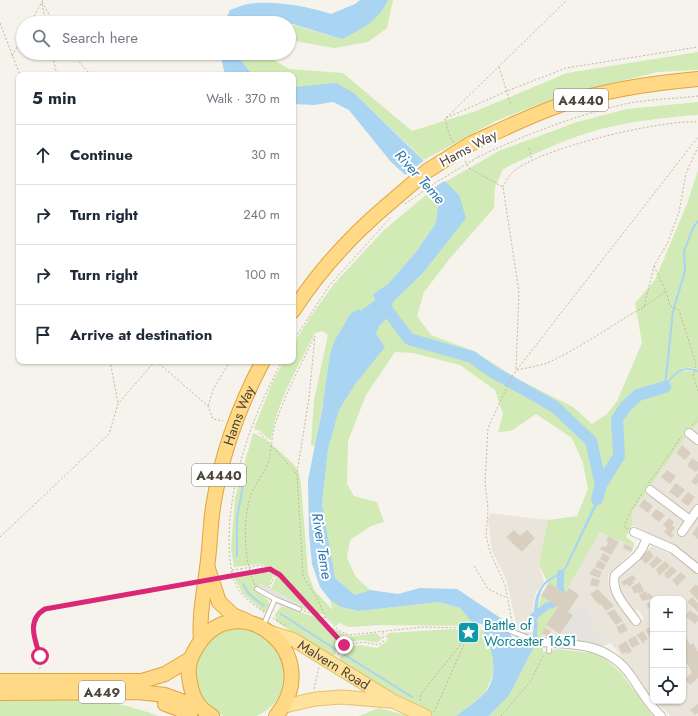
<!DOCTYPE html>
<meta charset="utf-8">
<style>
:root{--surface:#fff;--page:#f2f2f3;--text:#1f2937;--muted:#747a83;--line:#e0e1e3}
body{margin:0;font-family:Jost,sans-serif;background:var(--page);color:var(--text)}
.controls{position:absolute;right:12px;bottom:12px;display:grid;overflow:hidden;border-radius:8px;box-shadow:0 1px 3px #0004}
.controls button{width:36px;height:36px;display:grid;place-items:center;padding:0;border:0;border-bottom:1px solid var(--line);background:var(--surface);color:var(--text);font:20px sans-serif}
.stop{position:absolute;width:12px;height:12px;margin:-9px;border:3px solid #db2777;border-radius:50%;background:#fff}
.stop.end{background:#db2777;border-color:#fff;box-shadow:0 1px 4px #0008}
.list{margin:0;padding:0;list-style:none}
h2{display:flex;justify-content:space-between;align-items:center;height:52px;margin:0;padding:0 16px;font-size:17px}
h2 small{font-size:13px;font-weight:400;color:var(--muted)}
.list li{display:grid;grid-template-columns:26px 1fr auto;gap:12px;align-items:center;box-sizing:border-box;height:60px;padding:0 16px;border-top:1px solid var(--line)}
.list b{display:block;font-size:15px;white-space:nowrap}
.list em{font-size:13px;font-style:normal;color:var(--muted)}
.icon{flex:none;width:22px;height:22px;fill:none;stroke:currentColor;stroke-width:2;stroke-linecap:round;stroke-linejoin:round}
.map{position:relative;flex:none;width:698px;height:716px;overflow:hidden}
.search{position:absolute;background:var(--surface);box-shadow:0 1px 3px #0004;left:16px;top:16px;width:280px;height:44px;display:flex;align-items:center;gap:10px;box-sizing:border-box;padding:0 14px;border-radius:22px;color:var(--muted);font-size:15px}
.panel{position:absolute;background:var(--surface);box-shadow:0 1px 3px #0004;left:16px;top:72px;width:280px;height:292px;border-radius:8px}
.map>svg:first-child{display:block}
.residential{fill:#eae5da}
.green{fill:#d2eab5}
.parking{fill:#e5e3e0}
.water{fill:#a9d4f2}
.pier{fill:#f6f3ec}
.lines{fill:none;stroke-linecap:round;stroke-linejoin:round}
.stream{stroke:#a9d4f2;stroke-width:2}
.canal{stroke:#a9d4f2;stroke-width:7}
.river{stroke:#a9d4f2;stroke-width:12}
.building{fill:#d8cfc1}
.service-casing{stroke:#c2bbae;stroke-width:6}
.minor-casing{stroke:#c2bbae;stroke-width:10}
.primary-casing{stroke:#e6c16a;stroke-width:15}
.trunk-casing{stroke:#e0a43c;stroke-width:16}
.path{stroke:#c4b79f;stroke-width:1;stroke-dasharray:2 2;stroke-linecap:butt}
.service{stroke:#fff;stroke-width:4}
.minor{stroke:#fff;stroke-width:8}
.primary{stroke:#ffe39c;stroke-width:13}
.trunk{stroke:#ffd985;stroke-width:14}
.trunk-bridge-casing{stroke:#e0a43c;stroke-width:16;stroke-linecap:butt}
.path-bridge{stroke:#c4b79f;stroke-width:1;stroke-dasharray:2 2;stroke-linecap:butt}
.trunk-bridge{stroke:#ffd985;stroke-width:14}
.route{stroke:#db2777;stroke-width:5}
.labels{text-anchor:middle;stroke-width:4;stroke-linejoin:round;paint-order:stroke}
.shield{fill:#fff;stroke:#817c74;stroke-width:1}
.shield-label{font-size:13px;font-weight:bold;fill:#4b4439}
.street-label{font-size:14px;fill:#4b4439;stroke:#fff}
.culture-label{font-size:14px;fill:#0d838f;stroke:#fff;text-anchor:start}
.water-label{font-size:15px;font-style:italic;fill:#2e7ab2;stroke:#fff}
</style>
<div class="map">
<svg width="698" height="716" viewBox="0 0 698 716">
<rect width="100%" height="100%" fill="#f6f3ec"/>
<path class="residential" d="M698,423V564L666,542L632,525V512L685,437Z
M490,513L548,520L539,565L544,582L536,592L533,605L532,638L518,631L506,579L492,551L488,519Z
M600,532L634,547L631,553L609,574L608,580L610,589L635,625L644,618L638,610L633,611L617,587L618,576L652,546L670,554L698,575V716H671L654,701H683V599H653V700L611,643L603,646L540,637L558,607L540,596L548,583L565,593Z"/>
<path class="green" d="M388,0H393L387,28L368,42L334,48L289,40V24L342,39Z
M698,52V70L658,72L560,96L496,121L424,160L354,93L306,86L293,87V75C271,75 245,81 239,53H272L271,58L289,69L343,73L412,131L476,111L567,73Z
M698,102V115C667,117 635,121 605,128C569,137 536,153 503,169L495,187L494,208L451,257L424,292L417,316L431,335L474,351L518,379L573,407L592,424L607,414L617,401L642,343L635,303L655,280L687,204L698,170V370C679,360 667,383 659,396C675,382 671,366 698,372V423L686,436L632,512V525L626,537L634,543V547L600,532L565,593L548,583L539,565L548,520L577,516L588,489L583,463L572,438L536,414L511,431L498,432L503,414L495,390L460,365L413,353L395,352L366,395L348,441L347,484L354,496L377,502L384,522L371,526L350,540L347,558L356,577L370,590L355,595L335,578L329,552L322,504L328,449L339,410L356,383L379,326L391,314L393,302L423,273L459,195L445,182L501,150L577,122L627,109Z
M427,194L438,203L436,223L416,252L388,284L373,294L375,300L361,312L330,354L328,375L315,446L311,445L314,400L328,335L323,331L315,333C298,368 276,402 271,441L260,431L254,429L272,383L284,361H293V345L310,317L334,284L383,231Z
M253,433C263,436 287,457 295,466C299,471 300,477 301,484L308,573L314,590L333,610L330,600L341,607L359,611L439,602L460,608L477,626L379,625L349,627L339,623L336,626L323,614H318L275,568L265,567L262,564L234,567L231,548L235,498Z
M270,571L274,573L269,586L267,587L260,583L257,590L269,601V609L265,613L243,594L234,577Z
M277,575L311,612L300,607L301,605L271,589Z
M541,596L558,607L539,640L537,639L536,617Z
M281,607H287L297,612L298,611L315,617L339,644L340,647L335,655L331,656L309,644L276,621L275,614Z
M332,627L348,637L376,633L382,638L377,643L363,640L345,642L331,628Z
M453,629L467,631L468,634L482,629L489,640L494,664L492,677L485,693L456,716H434L341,662L340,657L347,647L360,645L377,648L387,641L388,638L385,637L389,633Z
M195 674a45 45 0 1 1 90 0a45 45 0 1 1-90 0Z
M536,643L543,646V652L557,649L600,654L621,673L653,716H489L509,694Z
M0,697C56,698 105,695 158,716H0Z
M379,708L409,716H410H359Z"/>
<path class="parking" d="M260,583L301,605L297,612L273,603L257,590Z
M581,602L593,619L588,627L604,638L598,645L579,641L581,637L574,641L560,639V634Z"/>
<path class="water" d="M360,0H388C378,21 362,29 342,39L289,23L258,20L254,23H224L230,10C236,8 242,5 248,4C271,0 308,6 331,14L355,4Z
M220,53H239C241,63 248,71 257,75H228L224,71Z
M336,83L354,93L459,195L466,218L423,273L393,302L391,314L379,326L376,334L385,347L356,383L339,410L328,449L322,504L335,578L355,595L370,590L398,594L420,588L457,589L502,619L509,628L497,624V627L472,622L460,608L439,602L359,611L341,607L330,600L320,587L312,564L309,534L308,480L322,410L330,354L335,340L351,313L359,309L361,311L375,300L373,294L388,284L416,252L436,223L438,204L391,162L349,110L333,102L314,105L293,104V87Z
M599,484L602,485L597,505L567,567C562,575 554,577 547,583C535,592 538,622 537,636V639L532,638C537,619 529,601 543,584C549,577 559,575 565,567L593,507Z
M482,629L509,632L513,638L518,636L536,643L509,695L489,716H456C465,709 475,702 484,694C500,678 493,646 482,629Z"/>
<path class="pier" d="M426,159L446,180L424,194L404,176Z
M477,624L486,626V624L497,627V624L502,627H511L515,636L518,634L538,644L518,636L513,638L509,632L481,630L482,627L476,626Z"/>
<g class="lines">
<path class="stream" d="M666,386C674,373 682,365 698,371
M665,387L673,311L685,271L684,251L693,228L698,221
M237,556V518L246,469
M243,584L249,594L264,606
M281,614L335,649
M345,655L412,697"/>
<path class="canal" d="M561,573L560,585L561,591
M534,616L547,606L553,604"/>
<path class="river" d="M382,303L409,339L472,357L493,372L555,407L591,441L601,485L597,499
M601,485L619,456L617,419L626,406L638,395L665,387
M480,615L488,621L498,646"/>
</g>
<path class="building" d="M682,445L691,453L685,460L676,453Z
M692,458L698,462V469L696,472L687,466Z
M667,470L676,476L670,484L661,477Z
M698,473V482L696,485L691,482Z
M676,483L685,490L678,498L669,492Z
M688,492L695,497L688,506L681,501Z
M644,499L653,506L648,513L639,506Z
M656,509L665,515L659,522L651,516Z
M669,518L674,522L672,525L675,528L671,533L674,535L671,538L664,532L667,528L663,525Z
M698,525V539L692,534Z
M514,530L520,536L527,530L535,538L522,552L506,537Z
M609,536L619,542L611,555L600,549L602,546L606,547L608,542L606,540Z
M625,544L633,548L631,552L623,548Z
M649,550L654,556L646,564L640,558Z
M603,553L610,557L607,563L600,559Z
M657,556L662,561L653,569L649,564Z
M598,560L606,564L603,570L595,567Z
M665,561L670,566L659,576L656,569Z
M672,566L677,571L668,579L664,574Z
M594,568L602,572L599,578L589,574Z
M681,572L686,577L677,586L672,580Z
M633,575L636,579L633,581L634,583L629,587L627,584L624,586L621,582Z
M592,578L600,580L598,587L590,585Z
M640,582L644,591L639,594L638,592L635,594L631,587Z
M549,583L565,593L569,588L579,595L568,612L573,615L560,634L546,625L558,607L541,596Z
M696,584L698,586V600L689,591Z
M598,589L614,606L606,611L601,604L599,605L590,594Z
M646,591L647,594L650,593L653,598L643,601L639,595Z
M692,597L698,603V612L687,602Z
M653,600V609L651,611L646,604Z
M614,609L623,621L616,625L607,613Z
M690,610L698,616V621L695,624L685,616Z
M624,623L628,630L620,634L616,627Z
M652,626L653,635L650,637L645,630Z
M545,628L551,631L548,637L542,633Z
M643,631L648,639L644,641L645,645L636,635Z
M685,635L690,645L693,643L698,652V678L690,685L685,679L692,673L687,663L684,666L683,664V636Z
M635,636L640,644L632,648L628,640Z
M626,641L632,651L627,654L626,652L622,654L618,646Z
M698,704V713L695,715L690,710Z"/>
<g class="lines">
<defs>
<path id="service" d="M257,589L275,599
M263,626L275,599L299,609
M469,628L476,627
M508,630L539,642
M549,651L550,643"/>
<path id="minor" d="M689,433L698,440
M650,490L690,520
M634,532L673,549L698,569
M682,532L698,509
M636,621C627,608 610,592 615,575L637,556L642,549L647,538
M539,642C576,644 608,643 631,676C640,689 649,705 661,716"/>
<g id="primary">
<path id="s1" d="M272,633L294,640L393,701L425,716"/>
<path d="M285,706L315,699L342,697L390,701"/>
</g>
<g id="trunk">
<path d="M470,144C501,130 531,115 563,104C606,90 652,83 698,79"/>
<path d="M293,311C318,272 350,237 385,207"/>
<path d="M208,569L219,602L233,615L247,621"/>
<path id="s2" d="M201,640C199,615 204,593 207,568C210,548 210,527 213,507C221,456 239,406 263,361"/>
<path d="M0,681H142L165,674L190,659"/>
<path d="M0,693L138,692L165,695L201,708"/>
<path d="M165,704L179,709L190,716"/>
<path d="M212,716C196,707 191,694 189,676C187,665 192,654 198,645C237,584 328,653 276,716"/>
</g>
</defs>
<use href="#service" class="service-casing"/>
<use href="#minor" class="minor-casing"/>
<use href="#primary" class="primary-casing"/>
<use href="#trunk" class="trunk-casing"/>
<path class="path" d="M42,2L54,23
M42,4L46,23
M0,23L20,75
M30,23L43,0
M52,53L57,75
M71,53L91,75
M12,56L23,36
M499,67L511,105
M446,118L507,91L566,68L698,47
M454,143L449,134L445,119L567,0
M529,148L532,160
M478,157C525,135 573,116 625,104C648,99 674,99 698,96
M465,161L469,168L503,187L519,292L516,370
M503,187C505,183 508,177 511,174C533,149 664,119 698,122
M654,266L666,291L670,306L679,310L696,364L693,376L698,391
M644,307L666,291
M293,341L329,286L390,218
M110,361L118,403
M156,361L208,406L213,419L223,421
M517,370C527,368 538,366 547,363C581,348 611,325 644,307L654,266L668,242L679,212L686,173L698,147
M208,406L213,390L230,361
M692,425L698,420
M260,433L296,473
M649,483L682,436
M628,529L624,527L630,512L643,492
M0,537L109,434L118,404L155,361
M261,565L264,569
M474,566L488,589L507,598
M232,570L241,569
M255,585C244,562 243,526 249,501C252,488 261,478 267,466C272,453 271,438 275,425C285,394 301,365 315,336L309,398L297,473L303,576L318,600L326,618L340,631L349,635L423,627L464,628
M269,588L275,575
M304,611L325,618
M264,612C254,605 243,598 237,587C230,574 230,558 229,543C229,479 252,417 282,361
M273,618L286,626
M35,620C30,637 46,657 39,670
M513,626L505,585L490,552L486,536L488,509L485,482L488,428L512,376L698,137
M338,638L343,644
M344,645L363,642L378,645L383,642V632
M338,655L344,645
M314,689L319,667
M420,701L421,694L469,634
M434,712L467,638
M501,716L531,681L544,654"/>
<use href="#service" class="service"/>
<use href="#minor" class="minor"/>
<use href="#primary" class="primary"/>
<use href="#trunk" class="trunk"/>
<defs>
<path id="trunk-bridge" d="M385,207L427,171L470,144"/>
</defs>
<use href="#trunk-bridge" class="trunk-bridge-casing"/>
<path class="path-bridge" d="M405,204L435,183L478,157
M241,569L261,565
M35,620L41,612L53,607L270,569L280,575L338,638"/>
<use href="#trunk-bridge" class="trunk-bridge"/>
</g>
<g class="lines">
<path class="route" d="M40,656C35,640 26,620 45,609L270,569L280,575L344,645"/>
</g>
<defs>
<symbol id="sight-square" viewBox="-11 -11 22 22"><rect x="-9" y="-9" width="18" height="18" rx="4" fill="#0f9aa8" stroke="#fff"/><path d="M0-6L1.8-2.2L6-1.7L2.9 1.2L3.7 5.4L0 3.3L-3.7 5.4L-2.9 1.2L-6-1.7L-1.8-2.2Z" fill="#fff"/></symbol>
</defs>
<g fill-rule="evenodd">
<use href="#sight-square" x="456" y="620" width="25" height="25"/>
</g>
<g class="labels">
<g class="shield">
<rect x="554" y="89" width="54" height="22" rx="3"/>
<rect x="192" y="464" width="54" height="22" rx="3"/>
<rect x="79" y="681" width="46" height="22" rx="3"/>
</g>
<g class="shield-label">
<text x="581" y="105">A4440</text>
<text x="219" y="480">A4440</text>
<text x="102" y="697">A449</text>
</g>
<g class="street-label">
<text transform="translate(468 148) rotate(-28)" y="5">Hams Way</text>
<text dy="5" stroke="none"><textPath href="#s2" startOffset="229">Hams Way</textPath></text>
<text dy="5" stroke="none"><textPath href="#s1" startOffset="70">Malvern Road</textPath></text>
</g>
<g class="culture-label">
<text x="484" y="630">Battle of<tspan x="484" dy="16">Worcester 1651</tspan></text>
</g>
<g class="water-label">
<text transform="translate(420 177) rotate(48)" y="5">River Teme</text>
<text transform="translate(322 546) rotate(81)" y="5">River Teme</text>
</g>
</g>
</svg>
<div class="controls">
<button>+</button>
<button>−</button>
<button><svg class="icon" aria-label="locate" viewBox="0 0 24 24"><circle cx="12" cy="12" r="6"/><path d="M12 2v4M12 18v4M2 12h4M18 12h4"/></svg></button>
</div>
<div class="stop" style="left:40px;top:656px"></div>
<div class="stop end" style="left:344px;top:645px"></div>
<div class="search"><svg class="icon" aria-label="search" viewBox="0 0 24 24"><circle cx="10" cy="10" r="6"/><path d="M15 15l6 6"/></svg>Search here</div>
<section class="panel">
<h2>5 min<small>Walk · 370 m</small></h2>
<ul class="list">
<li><svg class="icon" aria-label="ahead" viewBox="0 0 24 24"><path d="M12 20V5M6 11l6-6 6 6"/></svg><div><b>Continue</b></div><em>30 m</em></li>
<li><svg class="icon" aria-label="right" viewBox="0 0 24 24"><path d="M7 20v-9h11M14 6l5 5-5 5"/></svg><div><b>Turn right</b></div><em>240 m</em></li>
<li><svg class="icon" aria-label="right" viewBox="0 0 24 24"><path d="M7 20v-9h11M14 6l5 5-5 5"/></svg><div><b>Turn right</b></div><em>100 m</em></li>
<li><svg class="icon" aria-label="arrive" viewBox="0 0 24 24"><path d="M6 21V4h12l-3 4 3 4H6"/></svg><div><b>Arrive at destination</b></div></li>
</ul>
</section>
</div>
